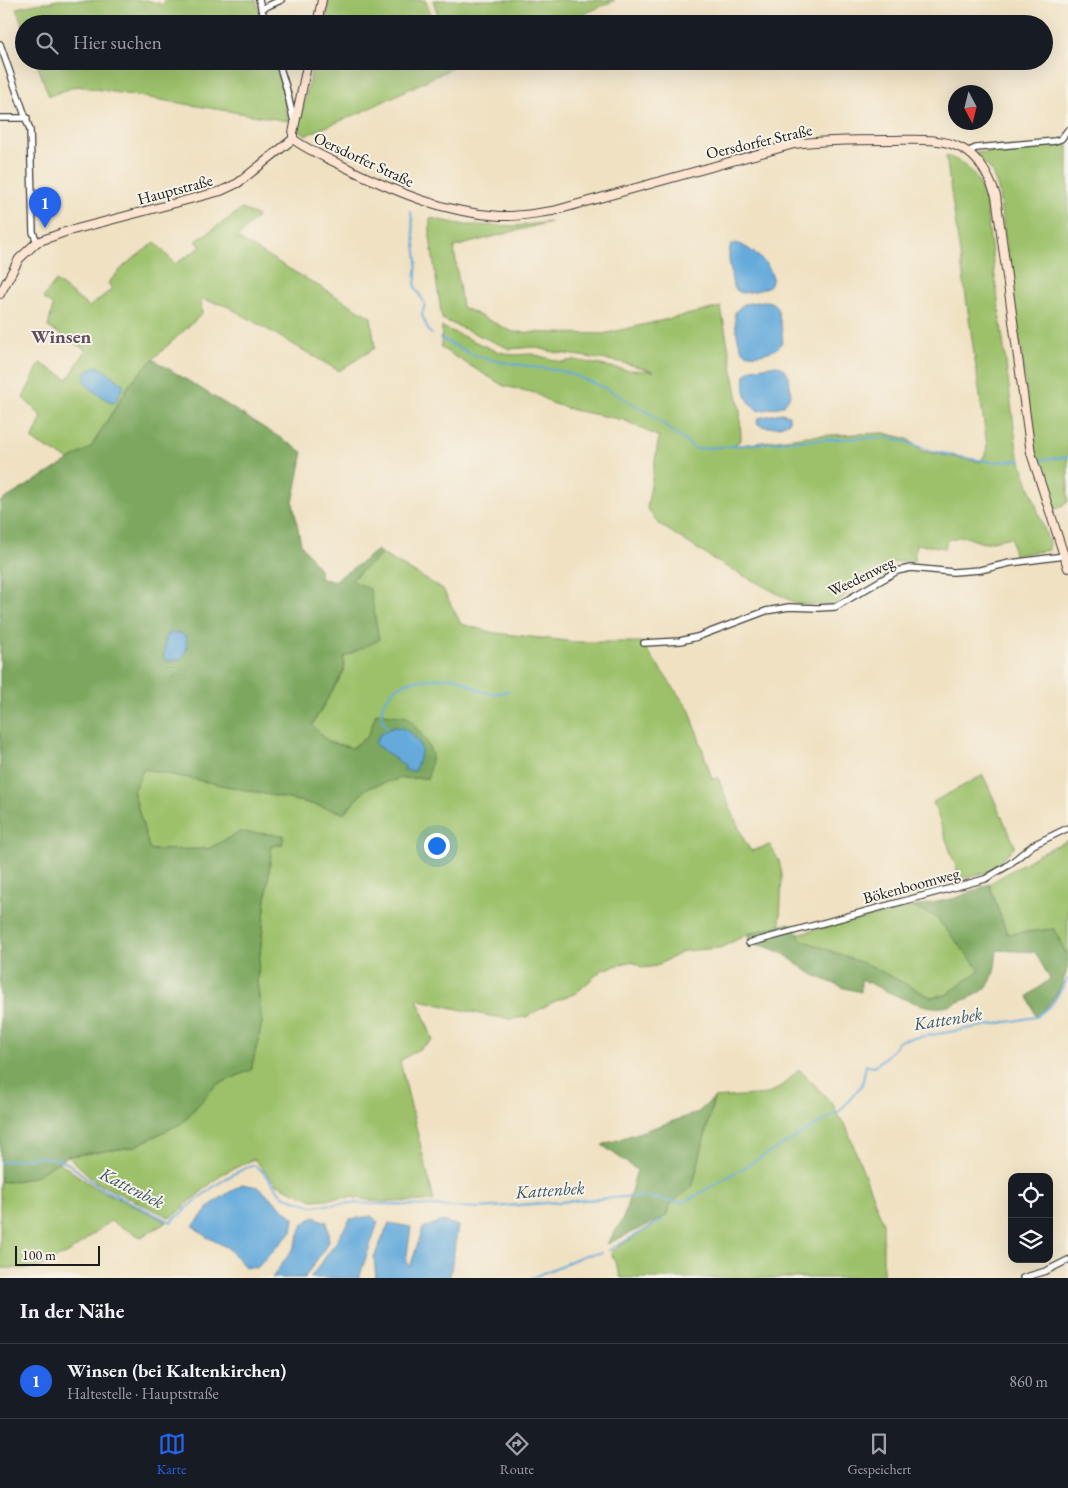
<!DOCTYPE html>
<html lang="de">
<meta charset="utf-8">
<style>
:root{--surface:#171b24;--page:#20242c;--text:#f1f3f6;--muted:#9ea1a6;--line:#363941;--accent:#2563eb}
body{margin:0;font-family:"EB Garamond",serif;background:var(--page);color:var(--text)}
.controls{position:absolute;right:15px;bottom:15px;display:grid;overflow:hidden;border-radius:10px;box-shadow:0 5px 20px #0002}
.controls button{width:45px;height:45px;display:grid;place-items:center;padding:0;border:0;border-bottom:1px solid var(--line);background:var(--surface);color:var(--text);font:25px sans-serif}
.compass{position:absolute;left:948px;top:85px;width:45px;height:45px;border-radius:50%;background:var(--surface);box-shadow:0 5px 20px #0002;rotate:173deg}
.scale{position:absolute;left:15px;bottom:12px;width:85px;box-sizing:border-box;padding-left:5px;border:2px solid #1c1c1c;border-top:0;font-size:14px;line-height:18px;white-space:nowrap;color:#1c1c1c;-webkit-text-stroke:4px #f7f3e8;paint-order:stroke}
.you{position:absolute;left:436px;top:845px;width:18px;height:18px;margin:-12px;border:4px solid #fff;border-radius:50%;background:#1a73e8;box-shadow:0 0 0 8px #1a73e833}
.badge{display:grid;place-items:center;width:32px;height:32px;border-radius:50%;background:var(--accent);color:#fff;font-size:16px;font-weight:700}
.pin{position:absolute;translate:-50% -41px;filter:drop-shadow(0 1px 2px #0008)}
.pin::after{content:'';position:absolute;top:26px;width:18px;height:15px;background:inherit;clip-path:polygon(0 0,100% 0,50% 100%)}
.list{margin:0;padding:0;list-style:none}
h2{display:flex;justify-content:space-between;align-items:center;height:65px;margin:0;padding:0 20px;font-size:21px}
h2 small{font-size:16px;font-weight:400;color:var(--muted)}
.list li{display:grid;grid-template-columns:32px 1fr auto;gap:15px;align-items:center;box-sizing:border-box;height:75px;padding:0 20px;border-top:1px solid var(--line)}
.list b{display:block;font-size:19px;white-space:nowrap}
.list p{margin:0;font-size:16px;white-space:nowrap;color:var(--muted)}
.list em{font-size:16px;font-style:normal;color:var(--muted)}
.icon{flex:none;width:28px;height:28px;fill:none;stroke:currentColor;stroke-width:2;stroke-linecap:round;stroke-linejoin:round}
.map{position:relative;flex:none;width:1068px;height:1278px;overflow:hidden}
.search{position:absolute;background:var(--surface);box-shadow:0 5px 20px #0002;left:15px;right:15px;top:15px;height:55px;display:flex;align-items:center;gap:12px;box-sizing:border-box;padding:0 18px;border-radius:28px;color:var(--muted);font-size:19px}
.sheet{height:140px;background:var(--surface)}
nav{display:flex;justify-content:space-around;align-items:center;box-sizing:border-box;height:70px;border-top:1px solid var(--line);background:var(--surface);font-size:14px;color:var(--muted)}
nav a{display:grid;justify-items:center;gap:2px}
nav .on{color:var(--accent)}
.map>svg:first-child{display:block}
.green{fill:#9cc16b;stroke:#5c6e44}
.forest{fill:#7da75f;stroke:#4c623e}
.water{fill:#65aadb;stroke:#40637c}
.lines{fill:none;stroke-linecap:round;stroke-linejoin:round}
.stream{stroke:#65aadb;stroke-width:2}
.street-casing{stroke:#3c3a35;stroke-width:8}
.secondary-casing{stroke:#3c3a35;stroke-width:10}
.street{stroke:#fff;stroke-width:5.5}
.secondary{stroke:#fde4d1;stroke-width:8}
.labels{text-anchor:middle;stroke-width:4;stroke-linejoin:round;paint-order:stroke}
.street-label{font-size:16px;fill:#1c1c1c;stroke:#f7f3e8}
.water-label{font-size:18px;font-style:italic;fill:#395568;stroke:#f7f3e8}
.quarter-label{font-size:19px;font-weight:bold;fill:#5f4e60;stroke:#f7f3e8}
</style>
<div class="map">
<svg width="1068" height="1278" viewBox="0 0 1068 1278">
<rect width="100%" height="100%" fill="#f7f3e8"/>
<filter id="ink" filterUnits="userSpaceOnUse"><feTurbulence type="fractalNoise" baseFrequency=".02" numOctaves="2"/><feDisplacementMap in="SourceGraphic" scale="10" xChannelSelector="R" yChannelSelector="G"/><feConvolveMatrix kernelMatrix="1 2 1 2 8 2 1 2 1" color-interpolation-filters="sRGB"/></filter>
<filter id="wash" filterUnits="userSpaceOnUse"><feTurbulence type="fractalNoise" baseFrequency=".0096" numOctaves="4" result="noise"/><feDisplacementMap in="SourceGraphic" scale="20" xChannelSelector="R" yChannelSelector="G"/><feGaussianBlur stdDeviation="1.12" result="paint"/><feColorMatrix in="noise" values="0 0 0 0 0 0 0 0 0 0 0 0 0 0 0 0 0 1.4 0 .05"/><feComposite in="paint" operator="in"/></filter>
<g filter="url(#wash)">
<rect width="100%" height="100%" fill="#f0e1c2"/>
<path class="green" d="M58,0H147L163,5L165,0H256L263,24H24V29L16,8Z
M329,0H425L435,24H324Z
M433,0H615L562,24H441Z
M36,61H274L285,96L288,121L77,86L49,96Z
M314,61H449L452,68L362,112L306,135L298,129Z
M1068,145V502L1054,510L1035,452L998,188L991,170L975,153Z
M946,156C969,163 978,177 985,199L1017,450L1049,543V550L1014,555L1011,537L983,543L963,536L947,540L945,548L916,544L914,561C908,562 902,561 897,562C873,566 852,590 834,605L797,604L716,561L659,524L647,508L659,437L624,420L573,410L551,403L535,393L504,386L441,348L442,327L496,351L513,355L532,354L562,362L575,360L627,370L654,371L620,362L553,352L534,347L510,349L442,319L430,237V218L465,225L516,226L550,222L454,247L462,307L513,332L603,334L721,307L740,411L741,440L733,446L808,436L884,433L908,439L922,451L981,462L986,452L987,445Z
M242,209L258,216L237,238L371,317L375,348L339,371L227,306L201,299L202,314L153,359L131,382L91,447L69,460L32,440L42,417L23,398L40,363L68,379L86,350L48,327L53,306L43,298L56,281L89,307L112,289L108,283L124,266L155,242L175,264L201,247L196,241Z
M382,554L443,589L461,624L495,633L577,642H641L690,711L712,779L718,778L743,838L751,851L770,845L779,861L782,874L780,925L748,934L720,948L684,951L656,966L643,968L632,961L602,970L576,993L553,1002L526,1017L510,1019L490,1016L449,1007L417,999L433,1040L400,1061L434,1201L382,1202L350,1197L313,1200L275,1183L254,1159L222,1174L171,1218L97,1183L68,1156L133,1147L182,1123L216,1085L251,1070L262,1023L257,981L272,845H282L240,832L208,849L149,850L133,790L144,768L308,803L344,813L367,788L401,778H428L368,736L352,748L329,742L312,725L344,671L343,657L351,580Z
M983,775L1015,846L991,871L960,879L933,802Z
M1068,840V959L1054,929L1007,934L989,884L1041,853Z
M912,907L935,916L980,970L946,995L931,997L836,953L802,940L797,934Z
M799,1069L833,1104L838,1116L846,1126L883,1223V1278H621L611,1252L665,1216L670,1205L693,1185L714,1098L768,1094L782,1086Z
M58,1162L96,1188L167,1222L141,1237L110,1221L70,1252L35,1269L0,1268V1181C21,1185 41,1173 58,1162Z"/>
<path class="forest" d="M153,359L303,452L293,503L301,544L319,569L321,579L334,581L359,564L377,550L382,554L351,580L370,589L379,640L344,657V671L312,725L329,742L352,748L368,736L376,713L408,717L425,739L432,754L428,778H401L367,788L344,813L308,803L144,769L133,791L150,850L208,849L240,832L284,835L282,845H272L257,981L262,1023L251,1070L216,1085L182,1123L133,1147L68,1156L34,1177L6,1182L0,1181V502L91,447L131,382Z
M989,884L1007,934L1054,929C1058,938 1065,948 1068,958C1068,982 1053,1003 1036,1017L1028,996L1050,979L1035,952L997,950C994,978 993,990 964,1000C957,1002 949,1007 942,1007C920,1010 881,988 861,979V992L844,988L816,976L804,969L784,954L764,946L749,943L748,934L790,923L802,940L871,966L931,997L946,995L980,970L935,916L912,907L956,898Z
M714,1098L693,1185L670,1205L666,1216L607,1244L623,1219L637,1170L602,1145L697,1113Z"/>
<path class="water" d="M736,243C749,246 779,269 771,284C769,289 747,293 742,293C738,292 735,289 733,286L729,260V251L731,245Z
M764,301C774,301 777,306 779,315C780,323 784,334 782,342C779,352 752,358 744,352C738,347 734,320 735,312L744,304Z
M776,365C791,369 789,382 791,395L783,406L759,411C746,404 743,390 745,375L752,369Z
M96,366L100,367L123,384L124,387L114,403H112C99,394 68,380 96,366Z
M781,413L789,415V422C782,427 763,430 757,423L758,418Z
M171,633H180L186,637C189,654 183,663 165,660L164,656L166,637Z
M393,727C406,726 420,738 421,751C421,756 416,765 415,771L404,770L405,766L375,744L379,735Z
M242,1184L258,1187L294,1218L292,1231L257,1268L245,1267L228,1248L207,1237L193,1226L213,1203Z
M372,1216L378,1222L359,1278H310L333,1247L350,1219Z
M314,1217L327,1222L329,1242L305,1277L306,1278H272L294,1247L303,1224Z
M443,1221L458,1226L450,1276L440,1278H376L374,1257L389,1223L411,1227L406,1262L410,1267L423,1228Z"/>
<g class="lines">
<path class="stream" d="M411,212L417,260L415,287L425,304L422,315L429,332L432,334
M440,338L473,355L497,361L566,372L603,387L649,413L695,449L790,441L885,437L904,441L928,450L965,458L994,462L1021,460
M1038,460L1068,457
M388,729L381,719L382,708L384,702L395,688L412,681L455,677L483,692L496,694L508,691
M0,1162L37,1157L54,1158L69,1164L97,1186L171,1222C196,1201 223,1175 254,1165L262,1171L283,1196L313,1206L349,1203L479,1208L639,1196L683,1203L839,1112L862,1085L866,1065L875,1066L894,1049L897,1043L902,1040L1036,1017L1052,1004L1068,979
M609,1250L663,1220
M532,1278L585,1255L602,1253"/>
</g>
</g>
<g filter="url(#ink)">
<g class="lines">
<defs>
<path id="street" d="M259,0L266,24
M261,9L281,0
M0,44L30,130L33,232L37,242
M278,61L286,87L294,122
M0,118H27
M967,152L976,148L1055,141L1061,139L1068,130
M644,643L680,641L697,637L766,611L789,607L818,608L835,607L897,571L911,568L953,572L980,570L1010,563L1064,556
M749,943L985,879L1007,866L1033,845L1068,828
M1023,1278L1046,1271L1068,1260"/>
<path id="secondary" d="M317,24L322,0
M293,139C310,152 332,160 351,170C399,193 446,213 500,216C518,217 536,213 553,211L794,144C826,140 857,140 889,140C913,140 939,137 961,148C980,157 989,177 996,196L1031,453L1068,568
M293,139V133L308,61
M0,294L19,259L37,242L65,232L221,191L238,183L293,139"/>
</defs>
<use href="#street" class="street-casing"/>
<use href="#secondary" class="secondary-casing"/>
<use href="#street" class="street"/>
<use href="#secondary" class="secondary"/>
</g>
</g>
<g class="labels">
<g class="street-label">
<text transform="translate(759 141) rotate(-13)" y="6">Oersdorfer Straße</text>
<text transform="translate(364 159) rotate(25)" y="6">Oersdorfer Straße</text>
<text transform="translate(175 189) rotate(-15)" y="6">Hauptstraße</text>
<text transform="translate(861 576) rotate(-26)" y="6">Weedenweg</text>
<text transform="translate(911 885) rotate(-15)" y="6">Bökenboomweg</text>
</g>
<g class="water-label">
<text transform="translate(948 1019) rotate(-9)" y="6">Kattenbek</text>
<text transform="translate(132 1188) rotate(27)" y="6">Kattenbek</text>
<text transform="translate(550 1190) rotate(-4)" y="6">Kattenbek</text>
</g>
<g class="quarter-label">
<text x="61" y="343">Winsen</text>
</g>
</g>
</svg>
<div class="controls">
<button><svg class="icon" aria-label="locate" viewBox="0 0 24 24"><circle cx="12" cy="12" r="6"/><path d="M12 2v4M12 18v4M2 12h4M18 12h4"/></svg></button>
<button><svg class="icon" aria-label="layers" viewBox="0 0 24 24"><path d="M12 4l9 5-9 5-9-5zM3 14l9 5 9-5"/></svg></button>
</div>
<svg class="compass" viewBox="-18 -18 36 36"><path d="M0-13l5 13h-10z" fill="#e53935"/><path d="M0 13l5-13h-10z" fill="#9ea1a6"/></svg>
<div class="scale">100 m</div>
<div class="you"></div>
<div class="pin badge" style="left:45px;top:228px">1</div>
<div class="search"><svg class="icon" aria-label="search" viewBox="0 0 24 24"><circle cx="10" cy="10" r="6"/><path d="M15 15l6 6"/></svg>Hier suchen</div>
</div>
<section class="sheet">
<h2>In der Nähe<small></small></h2>
<ul class="list">
<li><span class="badge">1</span><div><b>Winsen (bei Kaltenkirchen)</b><p>Haltestelle · Hauptstraße</p></div><em>860 m</em></li>
</ul>
</section>
<nav>
<a class="on"><svg class="icon" aria-label="map" viewBox="0 0 24 24"><path d="M3 6l6-2 6 2 6-2v14l-6 2-6-2-6 2zM9 4v14M15 6v14"/></svg>Karte</a>
<a><svg class="icon" aria-label="directions" viewBox="0 0 24 24"><path d="M12 3l9 9-9 9-9-9zM9 14v-3h6M13 9l2 2-2 2"/></svg>Route</a>
<a><svg class="icon" aria-label="saved" viewBox="0 0 24 24"><path d="M7 4h10v16l-5-4-5 4z"/></svg>Gespeichert</a>
</nav>
